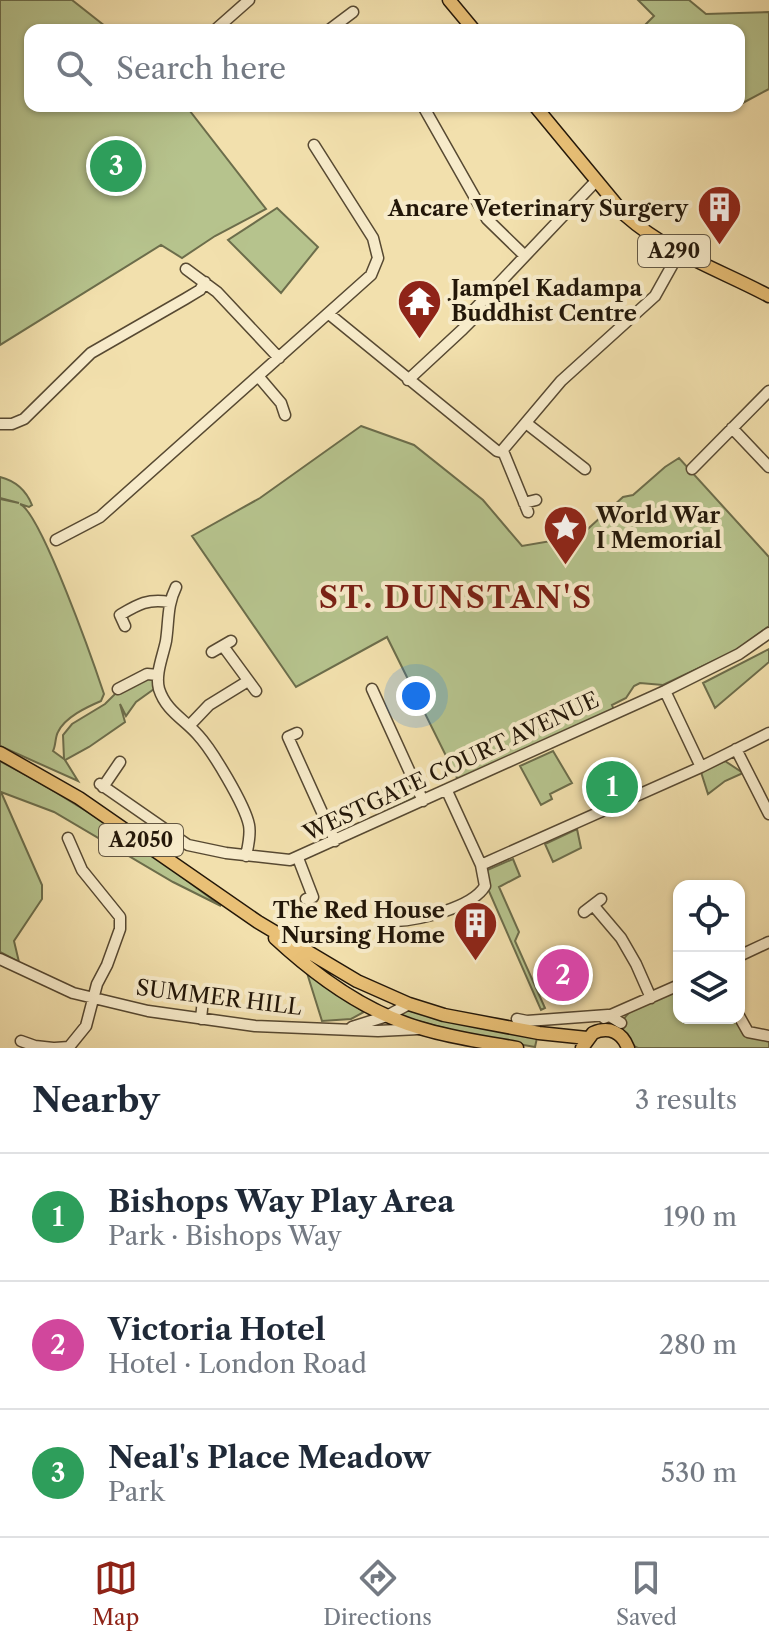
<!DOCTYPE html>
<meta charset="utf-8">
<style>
:root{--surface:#fff;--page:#f6f6f7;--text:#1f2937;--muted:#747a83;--line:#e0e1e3;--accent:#8f2418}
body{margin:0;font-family:"Libre Caslon Text",serif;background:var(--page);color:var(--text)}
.controls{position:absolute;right:24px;bottom:24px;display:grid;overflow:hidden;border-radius:16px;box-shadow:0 2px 6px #0004}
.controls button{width:72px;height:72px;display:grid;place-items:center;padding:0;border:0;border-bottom:2px solid var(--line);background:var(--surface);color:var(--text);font:40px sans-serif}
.you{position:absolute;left:416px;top:696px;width:28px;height:28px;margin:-20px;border:6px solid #fff;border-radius:50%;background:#1a73e8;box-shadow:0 0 0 12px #1a73e833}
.badge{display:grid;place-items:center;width:52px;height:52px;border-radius:50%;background:var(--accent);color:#fff;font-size:26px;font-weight:700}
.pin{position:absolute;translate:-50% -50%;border:4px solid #fff;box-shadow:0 2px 8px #0006}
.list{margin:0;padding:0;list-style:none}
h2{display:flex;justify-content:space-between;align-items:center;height:104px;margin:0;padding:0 32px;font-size:34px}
h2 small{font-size:26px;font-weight:400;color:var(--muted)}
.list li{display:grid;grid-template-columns:52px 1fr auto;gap:24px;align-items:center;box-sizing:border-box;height:128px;padding:0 32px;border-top:2px solid var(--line)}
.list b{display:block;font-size:30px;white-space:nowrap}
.list p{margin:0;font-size:26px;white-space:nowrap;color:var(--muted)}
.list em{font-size:26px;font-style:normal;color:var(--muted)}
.icon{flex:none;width:44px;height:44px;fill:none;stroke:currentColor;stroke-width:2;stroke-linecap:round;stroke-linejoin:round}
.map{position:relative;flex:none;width:769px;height:1048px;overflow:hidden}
.search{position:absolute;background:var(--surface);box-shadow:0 2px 6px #0004;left:24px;right:24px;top:24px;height:88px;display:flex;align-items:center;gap:20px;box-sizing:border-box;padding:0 28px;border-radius:16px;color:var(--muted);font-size:30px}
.sheet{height:488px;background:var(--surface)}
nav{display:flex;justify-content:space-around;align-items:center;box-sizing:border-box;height:112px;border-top:2px solid var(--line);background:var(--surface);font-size:22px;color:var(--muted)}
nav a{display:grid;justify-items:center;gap:4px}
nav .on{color:var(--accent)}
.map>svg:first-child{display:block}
.green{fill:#b6c38d;stroke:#6c6d4b;stroke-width:2}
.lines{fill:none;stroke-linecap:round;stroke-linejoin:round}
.minor-casing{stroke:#574932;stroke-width:13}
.major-casing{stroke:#231709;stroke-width:15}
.minor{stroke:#f7ebca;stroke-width:10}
.major{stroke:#e9c076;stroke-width:12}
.labels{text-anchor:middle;stroke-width:8;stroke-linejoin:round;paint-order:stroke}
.shield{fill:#f7ebca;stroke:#635743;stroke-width:2}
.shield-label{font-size:20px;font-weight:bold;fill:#231709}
.poi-label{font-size:22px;font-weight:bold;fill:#231709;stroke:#f7ebca;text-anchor:end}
.street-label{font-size:22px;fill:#231709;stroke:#f7ebca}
.district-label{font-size:30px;font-weight:bold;letter-spacing:2px;fill:#7a1f14;stroke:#f7ebca}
</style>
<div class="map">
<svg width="769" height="1048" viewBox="0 0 769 1048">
<rect width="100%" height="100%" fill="#f2e0ad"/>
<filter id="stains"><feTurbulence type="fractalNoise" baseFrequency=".0025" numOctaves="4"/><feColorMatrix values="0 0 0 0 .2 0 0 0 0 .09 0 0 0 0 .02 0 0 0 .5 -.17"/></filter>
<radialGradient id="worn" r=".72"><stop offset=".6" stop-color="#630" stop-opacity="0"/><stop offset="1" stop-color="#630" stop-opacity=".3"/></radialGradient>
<path class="green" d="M0,0H72L110,30H30V106H186L266,209L215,236L182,258L161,245L0,345Z
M638,0H689L706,14L769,12V89L739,105V30H640L654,16Z
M277,208L318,247L281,293L228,240Z
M361,426L414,445L483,500L522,546L580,536L623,497L633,495L665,467L679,458L769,557V626L737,650L663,685L640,683L634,686L626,698L612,705L614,710L459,782L387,637L296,687L192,536L260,498Z
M0,477C16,481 26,490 32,505L29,507L20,504C41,513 94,664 104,694L101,701C87,707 65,717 58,732C55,737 56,745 53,751L64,759L63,735L72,724L105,704L116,693L154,676V689L136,702L126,716L120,704L125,722L89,747L65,760L78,781L0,746V499L19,503L0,498Z
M769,649V662L715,708L703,683Z
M553,751L572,783L550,794L552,799L541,805L520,766Z
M0,761C79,802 150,852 221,906L173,882L54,812L1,792L42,885V899L14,941L19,962L0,952Z
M725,761L743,773L725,781L708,794L701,772Z
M408,778L416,797L389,811L380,790Z
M577,829L581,848L553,862L545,844Z
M513,859L520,876L499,887L519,932L515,941L545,1008L541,1010L488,889L485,871Z
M307,973L364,1012L351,1019L322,1021Z
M679,985V1018H739L744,1027L769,1036V1048H638L627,1043L619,1033C624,1003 654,997 679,985Z
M407,1010L462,1024L537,1038L535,1047L473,1036L396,1015Z"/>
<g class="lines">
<defs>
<path id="minor" d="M215,30L249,0
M329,30L353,12
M423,106L487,219L525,256
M186,269L217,292L279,358
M329,314L497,451L501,452L561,381L655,296L679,253
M258,376L281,403L285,415
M408,380L463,329L471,321L472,312L596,181
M526,423L585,469
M0,424H12L24,419L91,353L185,299L200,290L205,282
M732,428L769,467
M503,451L528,512
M692,469L769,391
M524,503L536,500
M56,540L100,517L371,275L378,258L373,238L314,145
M176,587C167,605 169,621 166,641C163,656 155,674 159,689C166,711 184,719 198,735C212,750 245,805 249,825C251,835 248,846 246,856
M125,626L120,615C137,605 148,598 169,602
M223,646L256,691
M212,652L231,641
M118,689L147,674L158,675
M372,689L423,801
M665,691L701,767
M189,726L209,705L248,681
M297,733L288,737L335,841
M736,749L769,814
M100,784L188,845L226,853L290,860L665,691L739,654L769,633
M103,787L120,762
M298,858L313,897L306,899
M481,865L701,767L769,733
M593,905L621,938L636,964L651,998
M394,911L395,921C419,920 472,908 485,886L481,865L447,791
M584,912L601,899
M739,956L769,942
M0,959L73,993L148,1011L255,1026L378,1031L419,1029
M186,993L196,994L203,999L201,1019
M739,1016L748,1032L769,1036
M604,1018L679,985
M517,1019L527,1021L608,1015L621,1023
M352,1027L387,1016L409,1004
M21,1041L35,1046L53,1048
M55,1048L69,1047L86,1026L97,984L107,965L120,929V917L82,870L68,838"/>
<path id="major" d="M449,0L474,30
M535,106L625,215C668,253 720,270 769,296
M0,753L79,798L258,922L357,981L409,1004L444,1015L539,1033L587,1038
M275,938C317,977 365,1012 420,1028C452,1038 485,1042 517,1048
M582,1048L593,1033C609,1026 622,1032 628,1048"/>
</defs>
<use href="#minor" class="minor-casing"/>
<use href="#major" class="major-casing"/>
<use href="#minor" class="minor"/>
<use href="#major" class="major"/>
</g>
<defs>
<symbol id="building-pin" viewBox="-11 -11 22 30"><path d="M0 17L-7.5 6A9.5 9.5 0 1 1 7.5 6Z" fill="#8f2418" stroke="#f7ebca"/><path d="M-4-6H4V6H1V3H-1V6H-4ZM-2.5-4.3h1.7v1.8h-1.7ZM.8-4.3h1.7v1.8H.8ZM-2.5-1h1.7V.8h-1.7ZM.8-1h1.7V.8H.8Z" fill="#fff"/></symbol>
<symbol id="temple-pin" viewBox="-11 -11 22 30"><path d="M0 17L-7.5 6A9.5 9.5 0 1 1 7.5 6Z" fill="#8f2418" stroke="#f7ebca"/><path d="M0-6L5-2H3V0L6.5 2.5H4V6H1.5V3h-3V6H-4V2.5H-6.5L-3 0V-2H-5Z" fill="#fff"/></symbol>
<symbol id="sight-pin" viewBox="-11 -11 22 30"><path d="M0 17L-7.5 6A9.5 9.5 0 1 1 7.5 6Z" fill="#8f2418" stroke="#f7ebca"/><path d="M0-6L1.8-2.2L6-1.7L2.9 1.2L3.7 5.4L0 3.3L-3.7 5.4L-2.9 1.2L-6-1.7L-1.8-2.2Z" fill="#fff"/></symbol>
</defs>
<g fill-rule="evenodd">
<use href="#building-pin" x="694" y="182" width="51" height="69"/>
<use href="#temple-pin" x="394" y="276" width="51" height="69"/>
<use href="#sight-pin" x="540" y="502" width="51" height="69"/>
<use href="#building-pin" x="450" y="898" width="51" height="69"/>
</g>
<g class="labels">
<g class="shield">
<rect x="638" y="235" width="72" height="32" rx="6"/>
<rect x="99" y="824" width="84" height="32" rx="6"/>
</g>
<g class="shield-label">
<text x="674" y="258">A290</text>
<text x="141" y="847">A2050</text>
</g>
<g class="poi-label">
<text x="688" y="216">Ancare Veterinary Surgery</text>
<text x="451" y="296" text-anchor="start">Jampel Kadampa<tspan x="451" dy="25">Buddhist Centre</tspan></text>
<text x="596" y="523" text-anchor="start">World War<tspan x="596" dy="25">I Memorial</tspan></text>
<text x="445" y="918">The Red House<tspan x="445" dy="25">Nursing Home</tspan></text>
</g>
<g class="street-label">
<text transform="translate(451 766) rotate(-25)" y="8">WESTGATE COURT AVENUE</text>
<text transform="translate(219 997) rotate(7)" y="8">SUMMER HILL</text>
</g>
<g class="district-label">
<text x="456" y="608">ST. DUNSTAN'S</text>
</g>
</g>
<rect width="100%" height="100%" filter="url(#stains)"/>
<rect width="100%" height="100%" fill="url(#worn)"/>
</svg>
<div class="controls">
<button><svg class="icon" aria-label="locate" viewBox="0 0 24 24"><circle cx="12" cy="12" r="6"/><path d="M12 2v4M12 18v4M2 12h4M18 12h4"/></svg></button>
<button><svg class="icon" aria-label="layers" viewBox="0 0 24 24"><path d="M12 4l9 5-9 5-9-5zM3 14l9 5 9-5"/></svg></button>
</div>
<div class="you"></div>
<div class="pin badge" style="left:612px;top:787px;background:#2e9e5b">1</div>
<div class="pin badge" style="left:563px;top:975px;background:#d1479c">2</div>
<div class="pin badge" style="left:116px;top:166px;background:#2e9e5b">3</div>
<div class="search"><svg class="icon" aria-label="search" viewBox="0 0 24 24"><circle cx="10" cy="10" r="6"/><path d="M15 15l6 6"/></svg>Search here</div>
</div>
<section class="sheet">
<h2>Nearby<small>3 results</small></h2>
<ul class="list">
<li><span class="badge" style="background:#2e9e5b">1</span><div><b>Bishops Way Play Area</b><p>Park · Bishops Way</p></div><em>190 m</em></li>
<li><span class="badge" style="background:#d1479c">2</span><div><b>Victoria Hotel</b><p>Hotel · London Road</p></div><em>280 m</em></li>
<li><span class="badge" style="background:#2e9e5b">3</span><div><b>Neal's Place Meadow</b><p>Park</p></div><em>530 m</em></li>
</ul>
</section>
<nav>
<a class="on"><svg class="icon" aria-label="map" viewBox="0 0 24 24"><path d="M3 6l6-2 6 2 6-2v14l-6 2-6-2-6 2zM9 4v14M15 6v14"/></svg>Map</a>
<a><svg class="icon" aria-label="directions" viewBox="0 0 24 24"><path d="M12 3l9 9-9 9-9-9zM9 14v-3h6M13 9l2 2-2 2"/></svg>Directions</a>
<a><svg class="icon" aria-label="saved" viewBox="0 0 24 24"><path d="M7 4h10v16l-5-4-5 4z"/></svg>Saved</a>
</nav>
